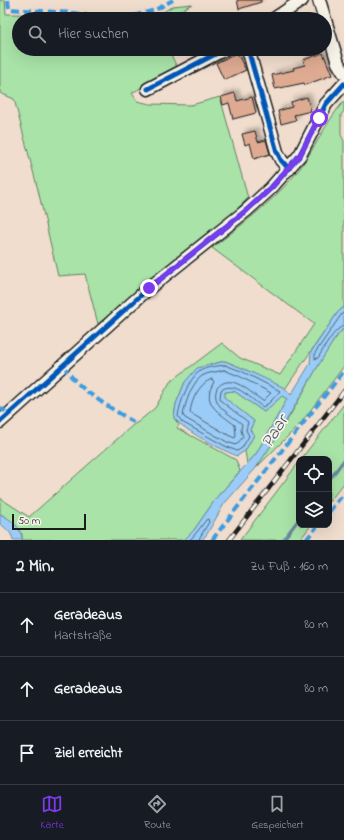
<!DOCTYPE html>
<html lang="de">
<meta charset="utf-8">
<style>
:root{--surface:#171b24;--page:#20242c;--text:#f1f3f6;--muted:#9ea1a6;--line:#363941;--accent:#7c3aed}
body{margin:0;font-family:"Indie Flower",sans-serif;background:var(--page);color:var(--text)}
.controls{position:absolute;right:12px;bottom:12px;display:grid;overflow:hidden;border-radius:8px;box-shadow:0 4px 16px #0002}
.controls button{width:36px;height:36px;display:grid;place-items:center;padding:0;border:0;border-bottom:1px solid var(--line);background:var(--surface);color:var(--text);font:20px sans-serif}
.scale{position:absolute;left:12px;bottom:10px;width:74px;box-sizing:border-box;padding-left:4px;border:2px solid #1c1c1c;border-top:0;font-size:11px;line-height:14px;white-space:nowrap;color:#1c1c1c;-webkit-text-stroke:3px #f7f3e8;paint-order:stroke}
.stop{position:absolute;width:12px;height:12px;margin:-9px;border:3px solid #7c3aed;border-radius:50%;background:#fff}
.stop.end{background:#7c3aed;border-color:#fff;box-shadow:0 1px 4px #0008}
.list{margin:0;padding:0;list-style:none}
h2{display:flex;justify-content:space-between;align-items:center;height:52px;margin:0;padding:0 16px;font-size:17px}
h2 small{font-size:13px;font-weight:400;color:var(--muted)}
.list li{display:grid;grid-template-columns:26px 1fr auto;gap:12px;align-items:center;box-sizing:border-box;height:64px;padding:0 16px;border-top:1px solid var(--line)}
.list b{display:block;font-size:15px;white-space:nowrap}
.list p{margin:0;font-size:13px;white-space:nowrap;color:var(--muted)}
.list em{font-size:13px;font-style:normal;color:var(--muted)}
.icon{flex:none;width:22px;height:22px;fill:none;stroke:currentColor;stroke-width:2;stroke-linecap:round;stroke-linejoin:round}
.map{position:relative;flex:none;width:344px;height:540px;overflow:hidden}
.search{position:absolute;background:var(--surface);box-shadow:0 4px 16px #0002;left:12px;right:12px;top:12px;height:44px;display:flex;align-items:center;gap:10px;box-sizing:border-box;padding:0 14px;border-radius:22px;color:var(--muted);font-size:15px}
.sheet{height:244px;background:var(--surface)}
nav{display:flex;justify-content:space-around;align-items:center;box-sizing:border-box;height:56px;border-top:1px solid var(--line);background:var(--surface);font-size:11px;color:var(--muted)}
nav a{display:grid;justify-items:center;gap:2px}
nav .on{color:var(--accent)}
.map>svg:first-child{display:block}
.green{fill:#a9e3a8;stroke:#628062}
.water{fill:#9accf7;stroke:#68869f}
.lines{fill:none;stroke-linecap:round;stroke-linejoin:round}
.shore{stroke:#4e6274;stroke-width:1}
.stream{stroke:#68869f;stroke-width:3}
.building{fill:#deab92;stroke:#1c1c1c;filter:url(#shadow)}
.minor-casing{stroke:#1c1c1c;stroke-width:15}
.minor{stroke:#f7f3e8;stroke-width:12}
.rail-casing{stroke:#1c1c1c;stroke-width:4.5}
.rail{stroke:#f7f3e8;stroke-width:3;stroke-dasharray:9;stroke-linecap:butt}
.quiet{stroke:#3c9bdf;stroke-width:4;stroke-dasharray:8 4;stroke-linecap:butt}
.cycleway-casing{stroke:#f7f3e8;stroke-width:8}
.cycleway{stroke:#0057b8;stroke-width:5}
.route{stroke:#7c3aed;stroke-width:5}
.labels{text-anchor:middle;stroke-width:3.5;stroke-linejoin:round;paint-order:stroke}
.water-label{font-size:18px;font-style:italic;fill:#42515e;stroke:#f7f3e8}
</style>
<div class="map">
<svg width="344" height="540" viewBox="0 0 344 540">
<defs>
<filter id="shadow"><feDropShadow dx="3.5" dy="-3.5" stdDeviation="2" flood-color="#0004"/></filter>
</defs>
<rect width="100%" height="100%" fill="#f0ddce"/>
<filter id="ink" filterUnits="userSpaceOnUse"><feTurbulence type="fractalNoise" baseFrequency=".025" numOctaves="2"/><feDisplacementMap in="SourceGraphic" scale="8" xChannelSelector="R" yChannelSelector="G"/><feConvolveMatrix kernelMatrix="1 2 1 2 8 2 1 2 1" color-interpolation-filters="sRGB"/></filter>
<g filter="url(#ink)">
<path class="green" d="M0,0H5L6,14L73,15L87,19H19V49H168L177,67L132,93L137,101L150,104L191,105L220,97L248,198C214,233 175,263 137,294C124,304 111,313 98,324L85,274L58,276L38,190L14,99L0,93Z
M192,4L165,19H152L173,6Z
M344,101V111L341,115V135L344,141V307L338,312L285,389L242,368L225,361L212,364L198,368L185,382L176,404L174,418L179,425L177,428L236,460L240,471L217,497L194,530L184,540H22V534L4,516L0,514V498L29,517L133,425L138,422L155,408L170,382L222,343L240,358L280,375L314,324L212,248C240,226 270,204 293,177C313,154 324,124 344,101Z
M344,328V366L300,424L256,468C271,445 287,422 300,398C314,374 326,348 344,328Z
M234,391L264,412L282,396L287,399L256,454L247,464L245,451L254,435L250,430L254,421L224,398L225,392Z
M344,404V483L329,502V459H301Z
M299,462V525H311L300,540H240Z"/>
<path class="water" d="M344,307V328L336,337L324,356L276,438L256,468L224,504L207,534L202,540H184L194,530L217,497L256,454L287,399L282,396L264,412L234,391L225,392V398L254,421L250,430L254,435L245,451L237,456C220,449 185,431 174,418L176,404L185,382L197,368L225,361L242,368L285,388L291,395L310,364L311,352L338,312Z
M0,514C11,519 22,528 22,540H13C12,533 6,528 0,524Z"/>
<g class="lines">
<path class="shore" d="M344,312L341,315L315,353V359L318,358C323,350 335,327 344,326
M225,365L241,371L280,391L270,402L263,407C251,400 236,380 221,390L220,398L221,401L248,422L246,430L249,436L242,448L237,451L225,446L182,422L178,416C180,403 188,379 200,371C206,367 218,366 225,365Z
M224,370L239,376L271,393L263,401C250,393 231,371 217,388C210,406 231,414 242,424L241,430L243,437L236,445L227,442L185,418L183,415C185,404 192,382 202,376C208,372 218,372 224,370Z
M212,379L214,382C200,404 220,413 235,425L236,436L235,438L230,436L190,413C191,401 199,383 212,379Z
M190,540L197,532L206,520L208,519L209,522L200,537L199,540"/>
<path class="stream" d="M329,480L344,460
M283,540L299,519"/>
</g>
<path class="building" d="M237,0H261V2L239,9Z
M237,53L246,70L224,80L216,63Z
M323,53L332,75L305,85L304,83L275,89L272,75L294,70L293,68L305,65L303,60Z
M235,93L237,101L252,97L256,113L233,119L229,103L223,105L221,97Z
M307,97L311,111L294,115L296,120L281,124L278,111L292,107L291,102Z
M255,131L258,142L266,140L270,154L254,159L250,143L245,145L242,134Z"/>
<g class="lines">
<defs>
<path id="minor" d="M319,0L338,63L344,73
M274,19L302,0
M248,49L277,152L281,160L289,169
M148,89L225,49
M0,422L149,288L247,210L271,188L300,155L326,104L344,84"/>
</defs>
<use href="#minor" class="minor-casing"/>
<use href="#minor" class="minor"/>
<defs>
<path id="rail" d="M229,540L344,391"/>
</defs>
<use href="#rail" class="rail-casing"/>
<use href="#rail" class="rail"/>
<path class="quiet" d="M8,0L9,9L74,13L107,19
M122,19L155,10L173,0
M63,365C78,391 110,407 135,423
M0,408L9,414
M329,512L344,493
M212,540L344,371
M306,540L318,525"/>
<defs>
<path id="cycleway" d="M248,49L277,152L281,160L289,169
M148,89L225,49
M0,422L149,288L247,210L271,188L300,155L326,104L344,84"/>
</defs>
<use href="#cycleway" class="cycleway-casing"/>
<use href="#cycleway" class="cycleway"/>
</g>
</g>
<g class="lines" filter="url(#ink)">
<path class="route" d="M149,288L247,210L271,188L300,155L319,118"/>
</g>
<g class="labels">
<g class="water-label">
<text transform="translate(274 431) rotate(-58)" y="6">Paar</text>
</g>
</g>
</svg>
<div class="controls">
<button><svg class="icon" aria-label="locate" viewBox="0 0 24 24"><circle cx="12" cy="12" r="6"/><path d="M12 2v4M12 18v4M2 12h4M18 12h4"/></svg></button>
<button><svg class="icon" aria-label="layers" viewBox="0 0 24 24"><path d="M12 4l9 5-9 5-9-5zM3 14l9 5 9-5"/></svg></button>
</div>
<div class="scale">50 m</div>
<div class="stop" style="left:319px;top:118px"></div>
<div class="stop end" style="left:149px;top:288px"></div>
<div class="search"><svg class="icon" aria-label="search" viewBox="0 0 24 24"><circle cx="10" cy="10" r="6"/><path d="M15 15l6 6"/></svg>Hier suchen</div>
</div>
<section class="sheet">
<h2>2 Min.<small>Zu Fuß · 160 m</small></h2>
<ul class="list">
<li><svg class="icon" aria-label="ahead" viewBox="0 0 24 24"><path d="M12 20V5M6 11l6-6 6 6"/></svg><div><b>Geradeaus</b><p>Hartstraße</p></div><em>80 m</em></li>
<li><svg class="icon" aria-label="ahead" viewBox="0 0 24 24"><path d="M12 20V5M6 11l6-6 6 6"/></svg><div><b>Geradeaus</b></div><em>80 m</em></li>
<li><svg class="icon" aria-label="arrive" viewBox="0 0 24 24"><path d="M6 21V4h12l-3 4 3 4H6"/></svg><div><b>Ziel erreicht</b></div></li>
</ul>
</section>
<nav>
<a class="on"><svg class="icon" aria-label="map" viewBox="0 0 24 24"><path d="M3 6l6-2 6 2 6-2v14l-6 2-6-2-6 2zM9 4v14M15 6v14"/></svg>Karte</a>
<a><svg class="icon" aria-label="directions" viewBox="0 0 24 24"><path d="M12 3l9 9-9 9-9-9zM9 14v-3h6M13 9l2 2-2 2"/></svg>Route</a>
<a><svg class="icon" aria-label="saved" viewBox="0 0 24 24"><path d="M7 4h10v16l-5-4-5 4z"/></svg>Gespeichert</a>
</nav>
